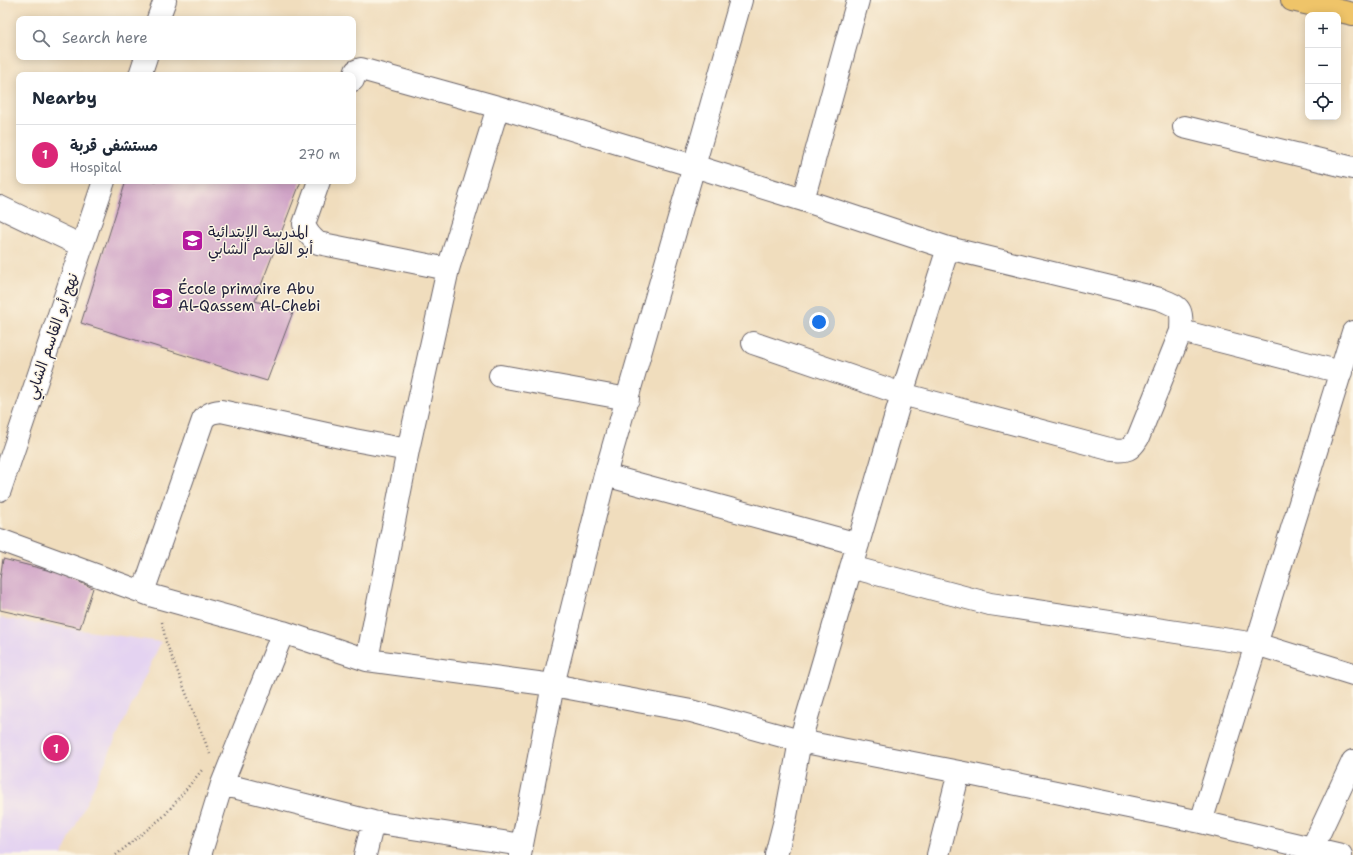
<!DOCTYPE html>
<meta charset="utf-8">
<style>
:root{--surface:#fff;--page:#f2f2f3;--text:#1f2937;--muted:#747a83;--line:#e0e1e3;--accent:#db2777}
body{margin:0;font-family:"Shantell Sans","Playpen Sans Arabic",sans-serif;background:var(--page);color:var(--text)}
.controls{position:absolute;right:12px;top:12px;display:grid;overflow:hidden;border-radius:8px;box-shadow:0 2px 10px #0003}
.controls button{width:36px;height:36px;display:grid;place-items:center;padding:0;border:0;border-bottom:1px solid var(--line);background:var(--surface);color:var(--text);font:20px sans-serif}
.you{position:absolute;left:819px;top:322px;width:14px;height:14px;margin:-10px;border:3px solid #fff;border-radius:50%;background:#1a73e8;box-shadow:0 0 0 6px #1a73e833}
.badge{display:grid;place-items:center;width:26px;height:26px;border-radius:50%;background:var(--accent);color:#fff;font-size:13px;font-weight:700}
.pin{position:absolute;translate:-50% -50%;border:2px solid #fff;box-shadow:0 1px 4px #0006}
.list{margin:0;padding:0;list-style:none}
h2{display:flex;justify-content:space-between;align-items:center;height:52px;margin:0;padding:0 16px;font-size:17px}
h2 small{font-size:13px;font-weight:400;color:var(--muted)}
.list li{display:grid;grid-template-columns:26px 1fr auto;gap:12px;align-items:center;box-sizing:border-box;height:60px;padding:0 16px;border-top:1px solid var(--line)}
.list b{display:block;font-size:15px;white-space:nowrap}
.list p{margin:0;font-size:13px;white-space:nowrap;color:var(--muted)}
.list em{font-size:13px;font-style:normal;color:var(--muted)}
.icon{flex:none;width:22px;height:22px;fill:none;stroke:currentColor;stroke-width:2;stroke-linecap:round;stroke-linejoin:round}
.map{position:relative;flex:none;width:1353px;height:855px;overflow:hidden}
.search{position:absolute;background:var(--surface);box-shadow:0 2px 10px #0003;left:16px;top:16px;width:340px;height:44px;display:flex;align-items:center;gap:10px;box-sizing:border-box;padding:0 14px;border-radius:8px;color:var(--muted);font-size:15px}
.panel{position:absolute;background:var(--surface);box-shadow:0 2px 10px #0003;left:16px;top:72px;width:340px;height:112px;border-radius:8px}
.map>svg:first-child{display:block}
.built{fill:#e4d3f1}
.building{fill:#d0a4c7}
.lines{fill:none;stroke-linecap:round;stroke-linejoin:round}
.minor-casing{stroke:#6a6368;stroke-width:24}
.highway-casing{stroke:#6a6368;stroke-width:24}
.path{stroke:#6a6368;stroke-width:2.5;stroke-dasharray:1 3;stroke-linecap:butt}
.minor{stroke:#fff;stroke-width:22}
.highway{stroke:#efc469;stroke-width:22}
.labels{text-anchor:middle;stroke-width:3;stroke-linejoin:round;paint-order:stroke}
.poi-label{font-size:15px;fill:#22223b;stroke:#fcf5e5;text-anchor:start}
.street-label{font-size:15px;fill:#22223b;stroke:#fcf5e5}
</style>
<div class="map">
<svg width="1353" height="855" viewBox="0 0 1353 855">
<rect width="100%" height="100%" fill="#fcf5e5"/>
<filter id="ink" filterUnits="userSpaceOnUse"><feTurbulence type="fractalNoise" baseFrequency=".025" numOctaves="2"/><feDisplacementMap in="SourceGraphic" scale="8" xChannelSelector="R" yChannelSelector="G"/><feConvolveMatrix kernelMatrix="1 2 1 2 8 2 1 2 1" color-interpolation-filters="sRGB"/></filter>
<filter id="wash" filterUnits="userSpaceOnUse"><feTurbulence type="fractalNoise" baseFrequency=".012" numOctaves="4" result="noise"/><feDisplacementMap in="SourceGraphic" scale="16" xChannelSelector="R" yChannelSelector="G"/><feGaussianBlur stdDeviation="0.9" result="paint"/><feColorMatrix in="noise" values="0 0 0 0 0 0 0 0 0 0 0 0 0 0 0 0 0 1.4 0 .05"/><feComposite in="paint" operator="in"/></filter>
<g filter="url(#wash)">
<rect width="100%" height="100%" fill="#f0ddbd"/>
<path class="built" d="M0,618L161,642L62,855H0Z"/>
<g id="blocks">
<path class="building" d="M126,181H301L255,301L293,312L267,381L81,323Z
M3,559L59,573L93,588L80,628L0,610V579Z"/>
</g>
</g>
<g filter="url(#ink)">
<use href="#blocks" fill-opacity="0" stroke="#6a6368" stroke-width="1"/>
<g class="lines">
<defs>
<path id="minor" d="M158,19L165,0
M140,75L146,57
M353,80L356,71L361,69L498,107L694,166L803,200L948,248L1160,299C1182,308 1182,308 1181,331L1138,438C1131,450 1126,452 1113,450L902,394L753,343
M1184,127L1353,168
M319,181L304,224C307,233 311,237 318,243L448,269
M803,200L858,0
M0,207L82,246
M1181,331L1341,372
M500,376L628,399
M605,475L858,544
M0,490L104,181
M0,540L153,596L283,632L367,660L553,685L691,711L800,741L959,772L1201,822L1341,855
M851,567L990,604L1256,644L1353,674
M143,592L203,420C208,413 213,412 221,411L354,440L408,450
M367,660L408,450L448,269L498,107
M222,784L373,822L522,845
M1201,822L1353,332
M200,855L222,784L283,632
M365,855L373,822
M520,855L553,685L605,475L694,166L741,0
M776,855L786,816L800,741L902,394L948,248
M938,855L959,772
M1309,855L1353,761"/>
<path id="highway" d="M1292,0L1353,14"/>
</defs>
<use href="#minor" class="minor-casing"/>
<use href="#highway" class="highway-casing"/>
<path class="path" d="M162,622L166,642L210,754
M116,855L164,816L202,770"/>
<use href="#minor" class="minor"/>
<use href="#highway" class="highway"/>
</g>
</g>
<defs>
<symbol id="school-square" viewBox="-11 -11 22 22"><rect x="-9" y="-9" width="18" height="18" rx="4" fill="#b5179e" stroke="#fcf5e5"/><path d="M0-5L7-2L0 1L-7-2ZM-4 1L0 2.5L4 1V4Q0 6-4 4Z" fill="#fff"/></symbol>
</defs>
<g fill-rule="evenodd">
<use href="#school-square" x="180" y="228" width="25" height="25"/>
<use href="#school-square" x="150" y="286" width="25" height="25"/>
</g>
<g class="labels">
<g class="poi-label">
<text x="208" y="237">المدرسة الإبتدائية<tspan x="208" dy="17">أبو القاسم الشابي</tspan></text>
<text x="178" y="294">École primaire Abu<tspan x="178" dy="17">Al-Qassem Al-Chebi</tspan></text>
</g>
<g class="street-label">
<text transform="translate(52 336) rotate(-71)" y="5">نهج أبو القاسم الشابي</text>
</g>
</g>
</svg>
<div class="controls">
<button>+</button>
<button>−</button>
<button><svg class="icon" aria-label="locate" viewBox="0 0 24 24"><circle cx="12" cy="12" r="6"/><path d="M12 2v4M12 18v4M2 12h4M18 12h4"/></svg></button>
</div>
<div class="you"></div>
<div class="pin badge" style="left:56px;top:748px">1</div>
<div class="search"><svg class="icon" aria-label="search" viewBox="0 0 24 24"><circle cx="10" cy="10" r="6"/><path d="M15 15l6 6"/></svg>Search here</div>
<section class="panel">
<h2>Nearby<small></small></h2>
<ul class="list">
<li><span class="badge">1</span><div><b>مستشفى قربة</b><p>Hospital</p></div><em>270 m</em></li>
</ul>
</section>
</div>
